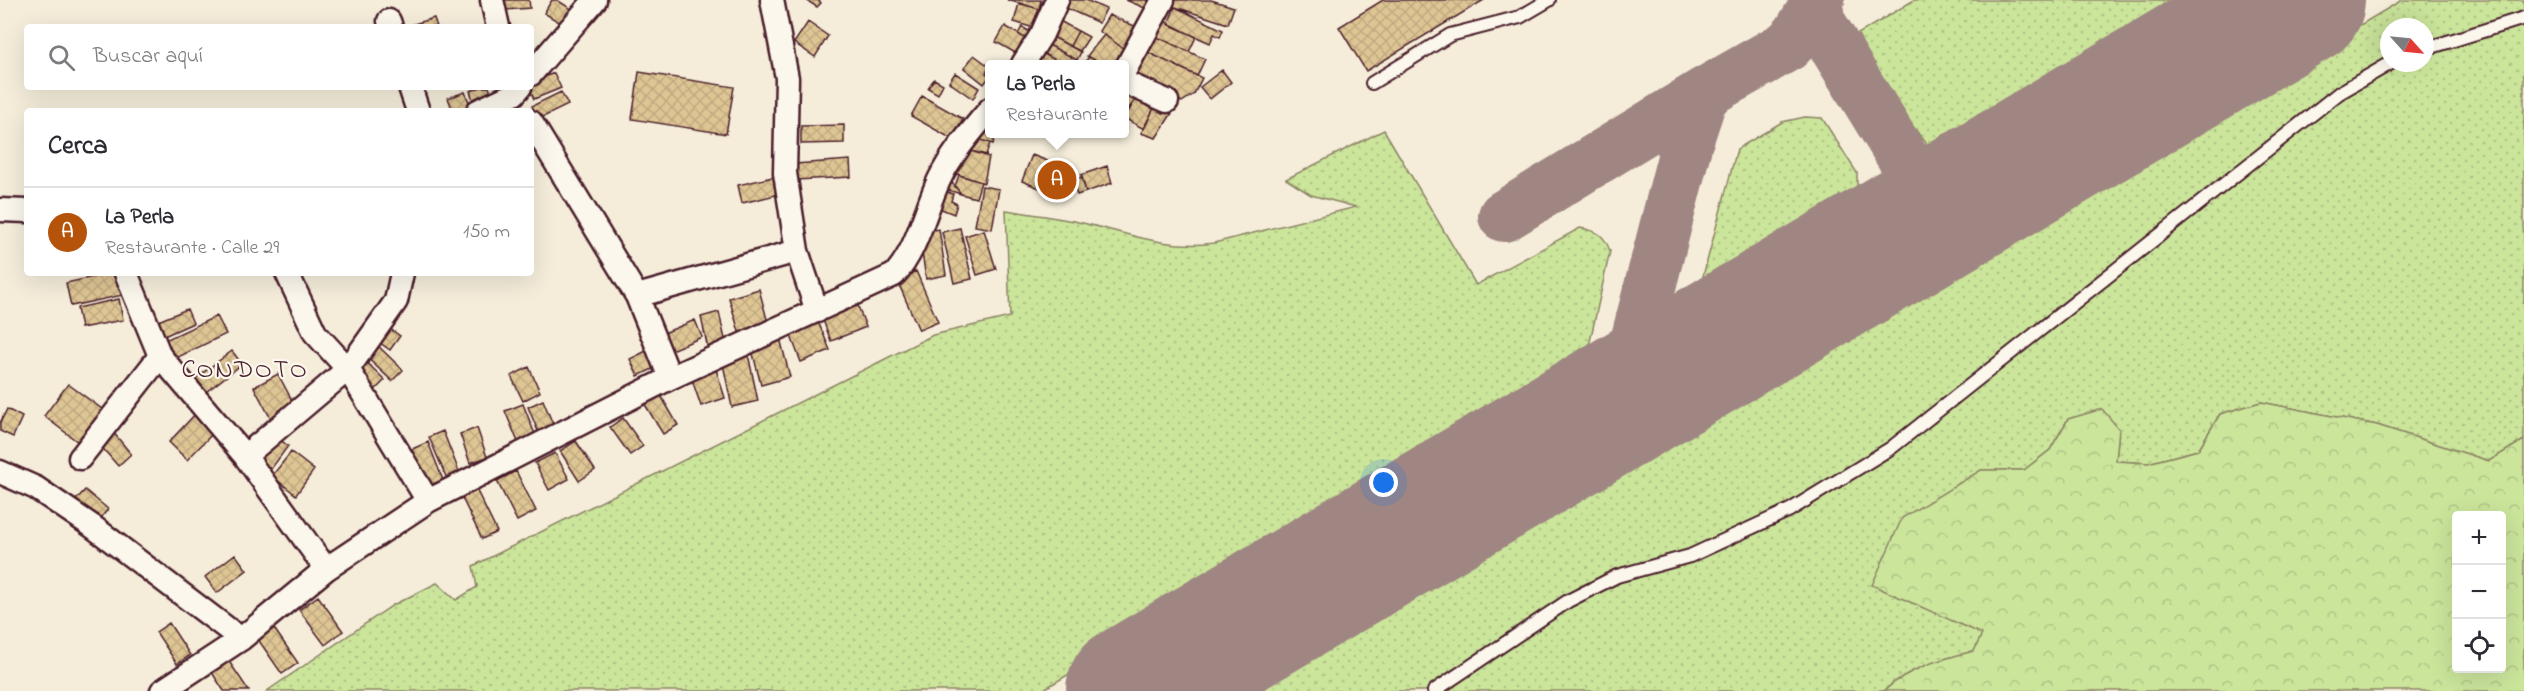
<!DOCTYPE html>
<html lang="es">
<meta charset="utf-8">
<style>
:root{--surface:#fff;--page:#f7f7f7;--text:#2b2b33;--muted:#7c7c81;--line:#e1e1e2;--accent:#b45309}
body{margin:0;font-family:"Indie Flower",sans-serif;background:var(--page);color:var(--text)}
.controls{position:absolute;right:18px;bottom:18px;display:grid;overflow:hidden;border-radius:6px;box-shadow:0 6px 24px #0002}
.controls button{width:54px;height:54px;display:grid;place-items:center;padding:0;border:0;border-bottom:2px solid var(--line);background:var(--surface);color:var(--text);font:30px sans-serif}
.compass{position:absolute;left:2380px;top:18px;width:54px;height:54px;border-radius:50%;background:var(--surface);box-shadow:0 6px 24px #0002;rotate:117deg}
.you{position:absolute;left:1384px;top:483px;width:21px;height:21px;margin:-15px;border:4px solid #fff;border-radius:50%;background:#1a73e8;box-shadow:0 0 0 9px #1a73e833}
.badge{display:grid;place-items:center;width:39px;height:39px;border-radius:50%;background:var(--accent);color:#fff;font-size:20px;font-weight:700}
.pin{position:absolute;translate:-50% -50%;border:3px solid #fff;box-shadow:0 2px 6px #0006}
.popup{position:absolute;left:985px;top:60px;width:144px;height:78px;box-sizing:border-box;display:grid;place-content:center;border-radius:6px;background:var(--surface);filter:drop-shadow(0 2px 4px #0005);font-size:20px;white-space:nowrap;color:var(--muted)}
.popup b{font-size:22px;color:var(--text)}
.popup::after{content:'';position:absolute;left:50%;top:100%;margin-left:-12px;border:12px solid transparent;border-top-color:var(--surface)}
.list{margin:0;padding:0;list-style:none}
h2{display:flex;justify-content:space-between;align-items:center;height:78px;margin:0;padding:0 24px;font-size:26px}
h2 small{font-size:20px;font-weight:400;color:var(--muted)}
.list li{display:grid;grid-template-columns:39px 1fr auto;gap:18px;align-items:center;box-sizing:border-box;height:90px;padding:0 24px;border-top:2px solid var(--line)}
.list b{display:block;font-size:22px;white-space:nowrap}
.list p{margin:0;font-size:20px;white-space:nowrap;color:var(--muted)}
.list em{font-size:20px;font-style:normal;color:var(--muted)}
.icon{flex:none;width:33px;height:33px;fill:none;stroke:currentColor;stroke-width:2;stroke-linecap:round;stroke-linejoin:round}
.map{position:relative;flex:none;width:2524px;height:691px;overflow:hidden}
.search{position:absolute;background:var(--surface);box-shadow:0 6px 24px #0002;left:24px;top:24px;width:510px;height:66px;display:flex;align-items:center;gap:15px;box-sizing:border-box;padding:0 21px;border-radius:6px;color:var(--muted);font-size:22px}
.panel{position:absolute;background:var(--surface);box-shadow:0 6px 24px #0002;left:24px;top:108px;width:510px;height:168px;border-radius:6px}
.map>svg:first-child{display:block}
.grass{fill:url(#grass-dots);stroke:#8a8263;stroke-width:1.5;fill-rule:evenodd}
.forest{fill:url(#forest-crowns);stroke:#8a8263;stroke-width:1.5;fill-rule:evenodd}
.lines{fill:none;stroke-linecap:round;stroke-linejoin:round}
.taxiway{stroke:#a08682;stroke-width:52}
.runway{stroke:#a08682;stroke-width:132}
.building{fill:url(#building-cross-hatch);stroke:#4a1f2b;stroke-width:1.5}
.lane-casing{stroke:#4a1f2b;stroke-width:16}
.street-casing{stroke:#4a1f2b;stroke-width:27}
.lane{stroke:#fbf7ec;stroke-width:12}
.street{stroke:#fbf7ec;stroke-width:22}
.labels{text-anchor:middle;stroke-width:4.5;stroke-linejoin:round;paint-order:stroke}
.neighbourhood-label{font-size:26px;letter-spacing:1.5px;fill:#4a1f2b;stroke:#fbf7ec}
</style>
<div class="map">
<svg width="2524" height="691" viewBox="0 0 2524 691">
<defs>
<pattern id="grass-dots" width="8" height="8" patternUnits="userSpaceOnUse" patternTransform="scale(1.5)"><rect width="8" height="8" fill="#cbe59b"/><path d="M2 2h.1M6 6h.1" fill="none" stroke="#b0c486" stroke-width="1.8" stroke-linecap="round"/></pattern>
<pattern id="forest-crowns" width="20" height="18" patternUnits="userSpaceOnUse" patternTransform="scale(1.5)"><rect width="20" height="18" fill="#cbe59b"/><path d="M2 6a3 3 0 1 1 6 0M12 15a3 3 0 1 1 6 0" fill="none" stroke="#b0c486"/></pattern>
<pattern id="building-cross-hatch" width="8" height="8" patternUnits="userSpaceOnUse" patternTransform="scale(1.5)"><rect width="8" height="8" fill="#dec594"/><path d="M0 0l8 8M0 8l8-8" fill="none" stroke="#c0a980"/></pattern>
</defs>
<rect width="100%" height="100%" fill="#f5edda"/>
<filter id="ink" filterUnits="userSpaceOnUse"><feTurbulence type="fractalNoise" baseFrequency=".0167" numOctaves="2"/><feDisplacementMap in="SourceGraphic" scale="12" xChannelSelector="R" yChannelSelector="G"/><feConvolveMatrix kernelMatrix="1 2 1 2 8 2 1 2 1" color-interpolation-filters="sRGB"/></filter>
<g filter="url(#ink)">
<path class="grass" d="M1914,0H2208L1939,158C1904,118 1879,84 1858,34Z
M2402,0H2524V440L2489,461L2377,425L2261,402L2220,414L2198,450L2148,463L2116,461L2119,429L2068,419L2050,450L2024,470H1981L1941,614L1982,633L1975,651C1942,659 1909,667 1884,691H1244ZM2389,27H2425V63H2389Z
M1805,117L1822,118L1857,173V188L1702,280L1737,149L1782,122Z
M1384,130L1476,285L1580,228C1597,231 1604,234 1610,251L1585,364L1041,691H267L393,605L437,583L456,600L477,587L473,566L933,335L1010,317L1006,210C1030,214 1054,217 1078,222C1125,232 1166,250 1214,243L1356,207L1311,195L1286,179Z"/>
<path class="forest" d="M2261,402L2377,425L2489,461L2524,440V691H1884C1909,667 1942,659 1974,651L1982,634L1872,585L1902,518L1981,470H2024L2050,450L2068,419L2102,409L2119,429L2116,461L2148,463L2198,450L2220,414ZM2456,516H2502V668H2456Z"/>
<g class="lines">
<path class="taxiway" d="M1817,2L1819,21L1908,166C1931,187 1954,190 1985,186
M1504,216L1706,92L1787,46L1797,36L1819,0
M1885,246C1908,216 1913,203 1908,166
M1646,304C1650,341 1691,350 1721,343
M1590,421L1617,394L1629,369L1687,142L1700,103L1706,92"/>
<path class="runway" d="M1132,691L2299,0"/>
</g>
<path class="building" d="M505,0H529L530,8L506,10Z
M552,0H557L573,10L564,25L544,13Z
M806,0H818L821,3L817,7Z
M1007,0H1041L1039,9Z
M1067,0H1086L1106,9L1099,23L1064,7Z
M1126,0H1157L1152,11Z
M1174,0H1211L1234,7L1228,24L1172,6Z
M1383,0H1484L1366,71L1339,27Z
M1019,3L1039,9L1034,28L1014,22Z
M1175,7L1223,30L1220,37L1214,34L1210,43L1168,24Z
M1109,15L1144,30L1127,51L1099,31Z
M434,18L437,27H404Z
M1058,20L1078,31L1070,46L1049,35Z
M1162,20L1196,37L1189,52L1155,36Z
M808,22L828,36L815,57L794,43Z
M1005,26L1028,40L1019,55L996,42Z
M1022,27L1032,33L1028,40L1018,34Z
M1078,31L1089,37L1080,51L1070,46Z
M1049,35L1081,52L1077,60L1045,43Z
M1104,35L1127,51L1116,64H1102L1087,56Z
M1155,36L1205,59L1197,76L1147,52Z
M1045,43L1077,60L1074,64H1063L1040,52Z
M1040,52L1063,64H1032Z
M1147,52L1202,78L1194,94L1182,102L1142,84L1140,76L1137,74Z
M974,55L990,67L986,73L990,76L984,84L964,68Z
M1089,57L1102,64H1083Z
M1222,70L1231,82L1210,99L1200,87Z
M639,72L734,87L726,134L632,119Z
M554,73L561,88L534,99L529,87H531V83Z
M955,73L979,88L973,99L949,82Z
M934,79L943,84L938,94L928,88Z
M481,87H489L493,99L475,106L470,91Z
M465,92L471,107L453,111L448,98Z
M561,92L568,105L539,119L532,106Z
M1124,93L1136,99L1124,115Z
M922,96L963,119L952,139L911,116Z
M1136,99L1155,106L1144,129L1124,118Z
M1155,106L1172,113L1156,138L1141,133Z
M844,125V143L801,144V126Z
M990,126V134H1001L1000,137L995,136L993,144L975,138Z
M975,138L990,143L986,155L968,150Z
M968,150L989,157L984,183L954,173Z
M1032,155L1058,165L1047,191L1022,181Z
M850,160L851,177L796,180L795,164Z
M1107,166L1112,183L1086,192L1081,175Z
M959,175L981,182L976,198L961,194L955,186Z
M773,177L776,195L742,203L738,185Z
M1082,177L1086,192L1077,195L1072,180Z
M950,180L961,194L945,189Z
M982,186L999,189L992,229L975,226Z
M945,191L953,194L951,201L957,204L954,214L939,208Z
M960,228L972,279L954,283L942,232Z
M939,229L946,275L926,279L919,232Z
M984,230L996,269L977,275L965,236Z
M916,271L938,322L919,330L897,280Z
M111,273H118L123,295L71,306L66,283Z
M759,289L769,327L740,335L729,298Z
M119,299L123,320L81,328L77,308Z
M856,301L866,327L831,341L821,315Z
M187,309L193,323L162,337L156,322Z
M719,312L726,344L708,349L701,317Z
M217,316L226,334L174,359L165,340Z
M817,319L830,350L801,362L789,331Z
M695,320L702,337L671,350L664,333Z
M386,326L400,336L390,350L376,340Z
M780,338L790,377L761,385L751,346Z
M373,341L403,370L392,381L362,353Z
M650,349L659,366L638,376L630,359Z
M232,351L242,364L206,392L196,378Z
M748,354L758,401L732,407L722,359Z
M362,358L385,380L374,391L352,369Z
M715,366L725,398L701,406L690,374Z
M529,367L540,392L523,401L511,376Z
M278,374L295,406L271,419L254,387Z
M68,384L106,412L82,445L44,416Z
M660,394L678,425L663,434L644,403Z
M543,400L555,429L540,436L528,407Z
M523,404L538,442L521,449L505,411Z
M7,409L22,417L13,437L0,431V423Z
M197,412L216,430L187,460L169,442Z
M623,418L643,446L630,455L610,427Z
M477,428L487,457L470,463L460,434Z
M443,431L460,474L447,479L429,437Z
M113,432L131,454L118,466L99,444Z
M274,435L288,446L271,469L256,459Z
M576,441L595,470L579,481L560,451Z
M428,442L443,480L425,487L410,450Z
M291,452L314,470L296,495L272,476Z
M555,453L569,479L549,490L535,463Z
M516,471L536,511L517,521L497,481Z
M476,489L497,532L482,539L461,496Z
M85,490L108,509L97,523L73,503Z
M235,554L247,570L217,593L205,577Z
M318,596L343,631L325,645L299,610Z
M169,623L190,655L177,664L156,632Z
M273,627L298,663L282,674L257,638Z
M226,657L249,691H224L209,668Z"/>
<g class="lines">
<defs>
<path id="lane" d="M2425,49L2524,18
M1372,83L1450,35L1520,17L1549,0
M1434,691L1568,601L1617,576L1690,556L1790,510L1891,448L2339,93L2391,63"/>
<path id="street" d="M492,0L498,27
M772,0L787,78L785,173L797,251L817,311
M389,21L391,27
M1023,64L1042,34L1057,0
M1124,72L1163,0
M531,74L595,0
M1124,82L1167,101
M410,87L418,111
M478,111L514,94L520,87
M531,122L637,296L670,378
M0,210L27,211
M126,273L160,356L245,456L326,569
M287,273L315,333L348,369L428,501
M637,296L797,251
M245,456L348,369L396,301L402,273
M80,458L160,356
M0,472L36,488L92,526L241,639
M162,691L241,639L326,569L428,501L670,378L894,275C917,251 925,210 939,180C952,153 971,132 990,109"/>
</defs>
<use href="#lane" class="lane-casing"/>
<use href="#street" class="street-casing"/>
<use href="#lane" class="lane"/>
<use href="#street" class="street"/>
</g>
</g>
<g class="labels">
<g class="neighbourhood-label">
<text x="245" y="377">CONDOTO</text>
</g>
</g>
</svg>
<div class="controls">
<button>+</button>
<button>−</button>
<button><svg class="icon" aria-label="locate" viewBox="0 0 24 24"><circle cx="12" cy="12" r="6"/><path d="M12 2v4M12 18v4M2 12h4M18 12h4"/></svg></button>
</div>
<svg class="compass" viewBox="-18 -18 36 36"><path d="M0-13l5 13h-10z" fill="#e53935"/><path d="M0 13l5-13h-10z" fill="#7c7c81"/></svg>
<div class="you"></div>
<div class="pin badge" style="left:1057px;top:180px">A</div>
<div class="popup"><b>La Perla</b>Restaurante</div>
<div class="search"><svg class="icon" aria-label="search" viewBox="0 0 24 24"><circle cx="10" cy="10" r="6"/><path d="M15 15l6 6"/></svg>Buscar aquí</div>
<section class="panel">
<h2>Cerca<small></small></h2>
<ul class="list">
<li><span class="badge">A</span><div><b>La Perla</b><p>Restaurante · Calle 29</p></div><em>150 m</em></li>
</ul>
</section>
</div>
